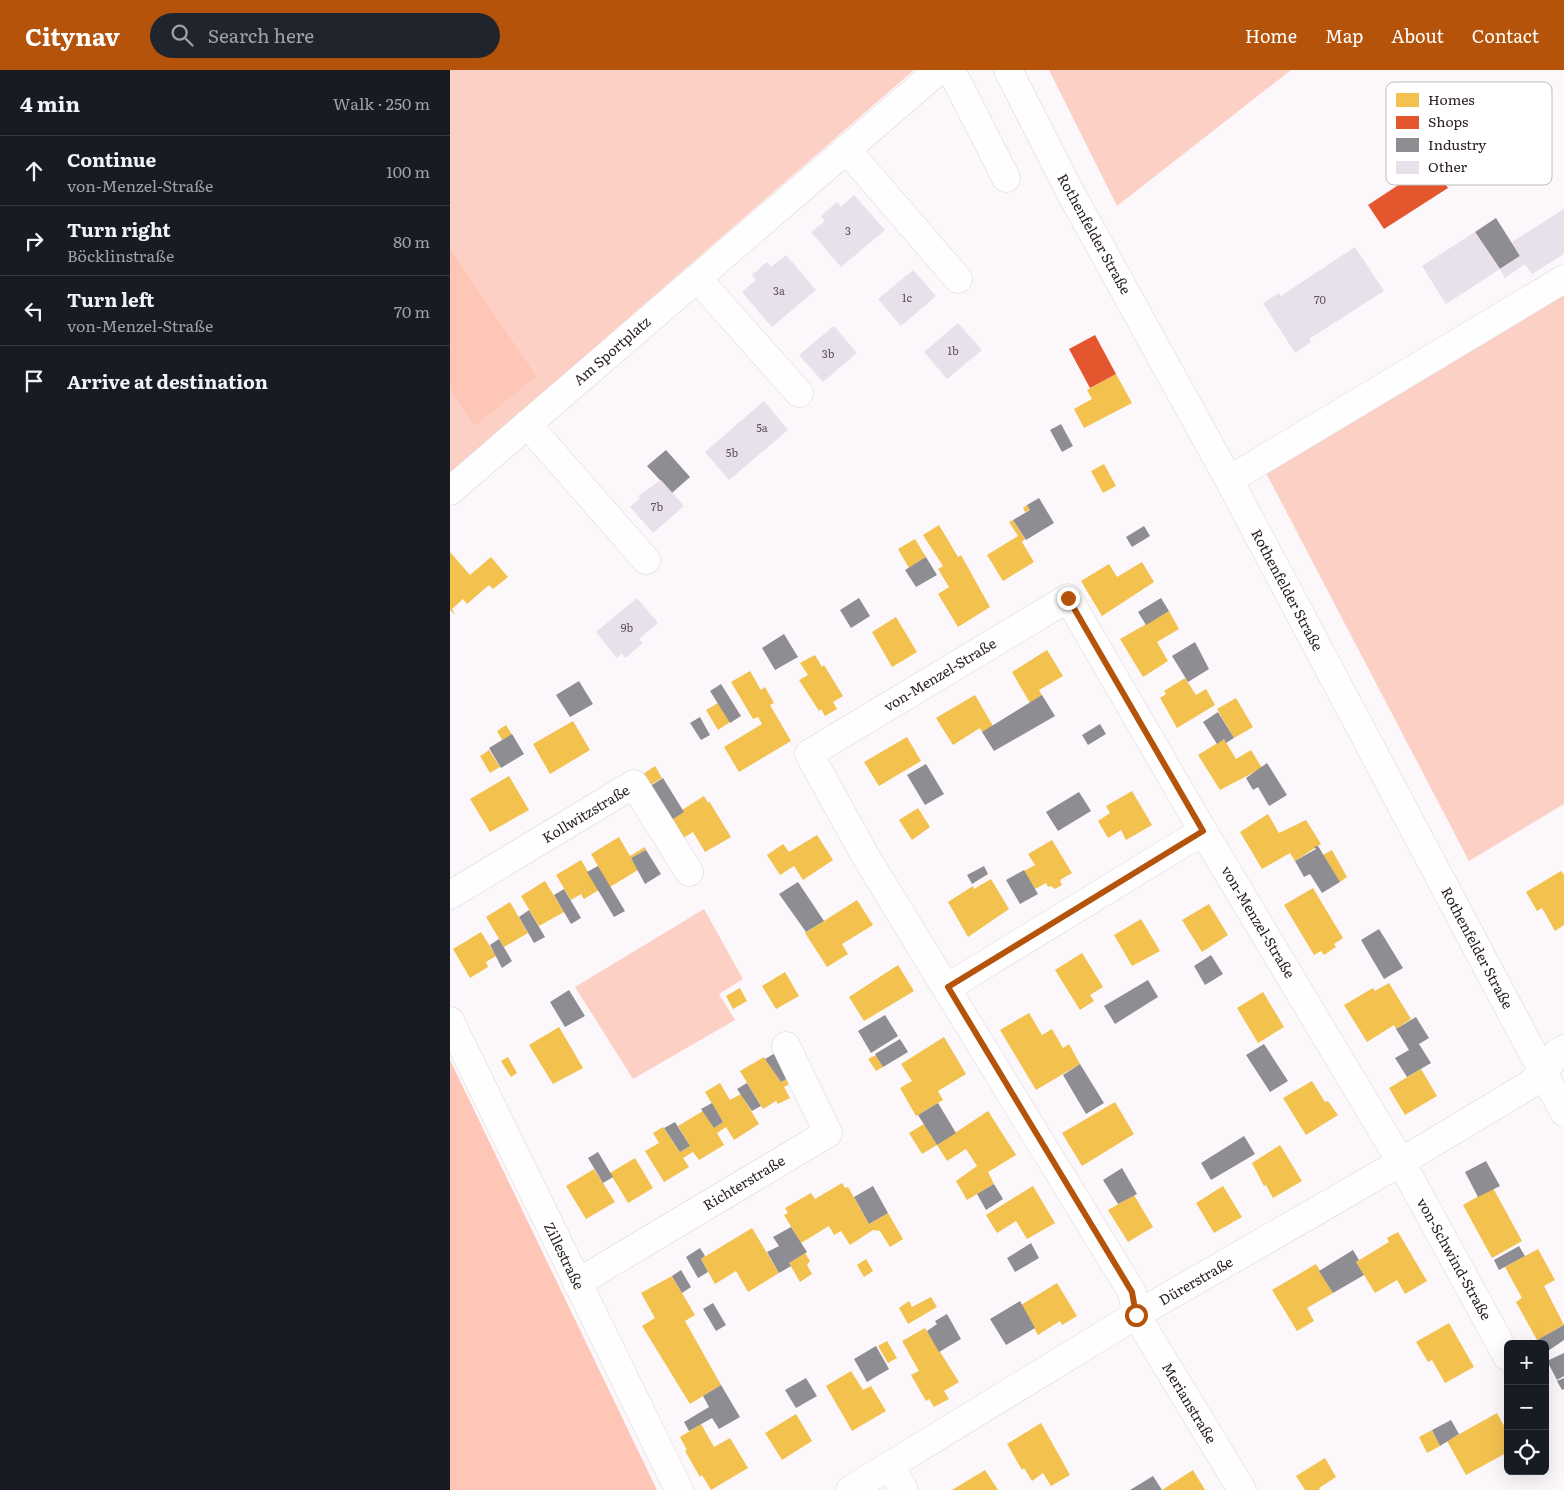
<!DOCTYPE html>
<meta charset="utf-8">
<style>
:root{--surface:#171b24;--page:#20242c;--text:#f1f3f6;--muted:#9ea1a6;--line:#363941;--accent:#b45309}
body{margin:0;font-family:Literata,serif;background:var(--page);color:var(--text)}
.controls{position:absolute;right:15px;bottom:15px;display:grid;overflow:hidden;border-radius:8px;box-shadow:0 5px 20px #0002}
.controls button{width:45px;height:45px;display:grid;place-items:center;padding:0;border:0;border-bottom:1px solid var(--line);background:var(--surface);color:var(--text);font:25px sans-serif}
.stop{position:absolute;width:15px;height:15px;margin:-11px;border:4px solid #b45309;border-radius:50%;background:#fff}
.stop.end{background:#b45309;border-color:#fff;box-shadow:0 1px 5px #0008}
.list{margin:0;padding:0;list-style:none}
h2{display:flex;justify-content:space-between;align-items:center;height:65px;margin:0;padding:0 20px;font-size:21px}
h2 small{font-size:16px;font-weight:400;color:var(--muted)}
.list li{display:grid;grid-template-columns:32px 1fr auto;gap:15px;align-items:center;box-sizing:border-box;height:70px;padding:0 20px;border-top:1px solid var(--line)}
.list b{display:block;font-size:19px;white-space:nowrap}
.list p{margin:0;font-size:16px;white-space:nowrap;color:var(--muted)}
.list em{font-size:16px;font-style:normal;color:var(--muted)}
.icon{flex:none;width:28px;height:28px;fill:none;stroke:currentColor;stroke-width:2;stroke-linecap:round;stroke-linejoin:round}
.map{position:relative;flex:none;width:1114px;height:1420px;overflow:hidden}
header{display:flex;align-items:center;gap:30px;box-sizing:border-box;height:70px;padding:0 25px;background:var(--accent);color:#fff}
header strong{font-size:24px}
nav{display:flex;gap:28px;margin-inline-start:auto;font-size:18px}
.search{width:350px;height:45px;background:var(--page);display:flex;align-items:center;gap:12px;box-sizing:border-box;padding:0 18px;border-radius:28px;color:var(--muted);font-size:19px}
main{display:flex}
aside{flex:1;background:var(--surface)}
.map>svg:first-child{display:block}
.green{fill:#fdd0c5}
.forest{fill:#fdc6b7}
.homes{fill:#f2c14e}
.shops{fill:#e4572e}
.industry{fill:#8d8d92}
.building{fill:#e8e0ea}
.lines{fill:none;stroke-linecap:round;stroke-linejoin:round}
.minor-casing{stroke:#dcd4d9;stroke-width:29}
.minor{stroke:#fffefe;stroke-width:28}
.route{stroke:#b45309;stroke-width:6}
.labels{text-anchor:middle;stroke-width:5;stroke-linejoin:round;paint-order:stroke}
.number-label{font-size:11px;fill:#5d525a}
.street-label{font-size:14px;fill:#2c2027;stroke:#fff}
.key{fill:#fff;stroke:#c0bcbe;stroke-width:1}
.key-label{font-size:14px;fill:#2c2027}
</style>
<header>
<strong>Citynav</strong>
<div class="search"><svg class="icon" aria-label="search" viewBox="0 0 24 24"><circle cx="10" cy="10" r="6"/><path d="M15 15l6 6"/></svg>Search here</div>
<nav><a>Home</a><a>Map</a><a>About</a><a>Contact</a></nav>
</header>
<main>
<aside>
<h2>4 min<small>Walk · 250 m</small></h2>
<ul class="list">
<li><svg class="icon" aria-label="ahead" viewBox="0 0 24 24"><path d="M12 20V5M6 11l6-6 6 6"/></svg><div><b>Continue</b><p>von-Menzel-Straße</p></div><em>100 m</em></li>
<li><svg class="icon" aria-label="right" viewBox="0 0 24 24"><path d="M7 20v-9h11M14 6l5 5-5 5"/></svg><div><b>Turn right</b><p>Böcklinstraße</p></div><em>80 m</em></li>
<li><svg class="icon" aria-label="left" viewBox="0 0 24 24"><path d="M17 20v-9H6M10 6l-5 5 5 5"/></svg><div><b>Turn left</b><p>von-Menzel-Straße</p></div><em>70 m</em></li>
<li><svg class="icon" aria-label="arrive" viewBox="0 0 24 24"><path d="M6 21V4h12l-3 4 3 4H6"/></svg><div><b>Arrive at destination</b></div></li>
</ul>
</aside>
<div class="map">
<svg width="1114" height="1420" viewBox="0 0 1114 1420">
<rect width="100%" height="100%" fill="#fcf7fa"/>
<path class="green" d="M0,0H464L0,403V319L25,355L87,306L0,178Z
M599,0H841L667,136Z
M1114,219V734L1019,791L814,399Z
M254,839L293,909L269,924L285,950L183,1009L125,917Z"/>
<path class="forest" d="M0,178L87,306L25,356L0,319Z
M0,990L207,1420H0Z"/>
<path class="homes" d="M666,304L682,333L634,358L624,339L642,329L637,320Z
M654,394L666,416L653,423L641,401Z
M577,435L580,440L575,442L573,438Z
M563,450L575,469L572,472L584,492L553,511L537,485L568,466L559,452Z
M489,455L508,487L511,485L540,537L508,557L488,524L499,517L488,499L493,496L473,465Z
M465,469L476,487L459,498L448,479Z
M0,482L20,505L41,487L58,507L43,519L39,515L17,534L13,529L2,539L5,545L0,540Z
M692,492L704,512L652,546L631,511L659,494L667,507Z
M719,541L729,559L707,572L718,591L693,607L670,569Z
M446,547L467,582L442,597L422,562Z
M597,580L613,606L589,620L592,625L580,633L562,602Z
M365,585L372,597L374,595L393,626L383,632L387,639L375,646L371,639L369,641L349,610L358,605L350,593Z
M300,601L311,620L315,617L324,633L320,635L341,671L289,702L274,677L312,654L308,647L303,649L281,612Z
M735,608L746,625L756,619L765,635L727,658L710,628L716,624L714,621Z
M525,625L543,656L532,662L530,658L503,675L486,648Z
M786,628L803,657L784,668L767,639Z
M268,633L280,652L268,660L256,640Z
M123,651L140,680L100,704L83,674Z
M56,655L62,665L52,670L47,661Z
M457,667L471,691L429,716L414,692Z
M774,669L786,689L801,680L812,698L770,720L748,685Z
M39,680L50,697L40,703L30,686Z
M205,696L212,708L194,719L187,708Z
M59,706L79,740L40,762L20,729Z
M682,721L702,755L676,770L671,760L658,768L648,751L660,743L656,736Z
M254,726L258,733L259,731L281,767L255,782L243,762L233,768L222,749L234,742L232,740Z
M468,738L480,757L462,770L449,750Z
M818,744L829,763L856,750L871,774L845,791L840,783L812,799L790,762Z
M367,765L383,790L353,810L344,796L330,805L317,785L333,774L339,782Z
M169,767L180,786L195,777L196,780L181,788L188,800L160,817L141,784Z
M602,770L622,803L610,810L612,815L605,819L601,816L598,817L596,813L585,819L574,801L585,795L578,784Z
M882,780L897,807L890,812L873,785Z
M131,790L149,820L134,829L131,824L121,830L106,805Z
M1111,801L1114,805V855L1105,861L1092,838L1087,841L1076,822Z
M541,809L559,839L518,867L498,832L523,816L524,819Z
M95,811L114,842L89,856L71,826Z
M863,818L893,868L884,874L886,877L874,885L871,881L864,885L834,835Z
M407,830L423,855L392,874L398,884L377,897L355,863Z
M60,832L78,863L54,877L36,847Z
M759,834L778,865L752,882L732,850Z
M691,849L710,881L682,896L664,865Z
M31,862L46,886L36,892L38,897L20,908L3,879Z
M632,883L653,917L640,925L644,931L630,940L605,900Z
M448,895L464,921L414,951L399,927Z
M335,902L349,926L326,939L312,916Z
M939,913L961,949L946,959L944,955L917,972L894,935L923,918L925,921Z
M290,918L297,931L283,939L276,926Z
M813,922L834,957L808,973L787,938Z
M579,943L592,965L602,959L613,978L619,974L630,994L586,1020L550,960Z
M109,957L133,998L103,1014L79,975Z
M494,967L516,1004L488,1021L493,1030L466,1046L450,1018L462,1011L451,994Z
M426,985L433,997L426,1001L418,989Z
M58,987L67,1003L61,1007L51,991Z
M314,987L331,1012L342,1006L345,1011L334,1017L340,1028L328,1034L326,1031L313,1039L290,1001Z
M971,999L987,1026L955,1045L939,1018Z
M862,1011L875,1032L878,1031L888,1045L856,1065L833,1028Z
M270,1013L280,1030L291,1024L309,1054L284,1070L276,1057L267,1063L274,1075L249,1090L243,1082L233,1088L239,1097L214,1112L195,1081L209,1073L203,1063L213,1057L230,1082L240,1076L228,1056L253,1041L264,1058L273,1052L255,1022Z
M665,1032L684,1064L632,1096L612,1063Z
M538,1041L566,1085L538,1102L544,1114L517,1130L506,1111L527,1096L516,1079L497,1091L487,1075L472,1084L459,1063L474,1054L487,1075Z
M830,1075L852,1111L823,1128L816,1115L814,1116L802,1093Z
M185,1088L203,1118L178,1133L160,1103Z
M144,1099L165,1132L136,1149L116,1116Z
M392,1113L395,1118L398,1117L419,1154L438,1143L453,1169L440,1177L430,1161L423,1160L400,1175L391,1161L384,1165L379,1156L351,1173L334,1145L338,1143L335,1138L361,1123L365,1129Z
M583,1116L605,1153L577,1169L566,1151L547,1163L536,1145Z
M773,1116L792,1147L764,1163L746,1133Z
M1043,1118L1072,1171L1042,1188L1013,1135Z
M684,1125L703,1157L678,1172L658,1140Z
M302,1158L329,1203L298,1222L286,1201L265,1214L251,1189Z
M948,1162L977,1211L955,1224L947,1210L925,1223L906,1192L939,1172L937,1168Z
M1088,1179L1105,1210L1094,1216L1114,1255L1087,1270L1066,1232L1072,1228L1055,1197Z
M355,1183L360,1191L357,1195L362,1204L350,1212L339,1193Z
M416,1189L423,1201L414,1207L407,1195Z
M866,1194L883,1223L857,1238L864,1251L847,1261L822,1220Z
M222,1206L245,1245L235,1251L271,1315L240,1334L192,1256L205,1248L191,1223Z
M607,1213L627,1246L612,1255L610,1251L588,1265L571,1235Z
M481,1227L487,1237L458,1254L449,1238L459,1231L462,1237Z
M999,1253L1024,1297L995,1313L982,1290L978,1292L966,1272Z
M475,1258L509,1312L494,1321L499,1329L484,1337L479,1329L476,1331L461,1305L469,1301L452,1271Z
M437,1271L447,1288L438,1293L428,1276Z
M401,1301L413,1320L421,1316L436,1341L402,1361L376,1316Z
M1047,1343L1058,1363V1382L1016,1405L997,1371Z
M346,1344L362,1371L332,1390L315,1363Z
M591,1353L620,1405L601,1416L593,1403L582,1411L574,1398L572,1400L557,1374Z
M251,1354L264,1377L280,1368L298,1398L261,1420L252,1405L250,1407L235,1381L237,1380L230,1367Z
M982,1360L990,1376L977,1383L969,1367Z
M875,1388L886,1407L869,1418L870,1420H855L846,1406Z
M535,1400L548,1420H502Z
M743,1400L755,1420H712Z"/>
<path class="shops" d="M982,93L998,118L934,159L918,135Z
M645,265L666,304L640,318L619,279Z"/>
<path class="industry" d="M1046,148L1070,186L1050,199L1025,162Z
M611,354L623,376L612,382L600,360Z
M216,380L240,407L222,423L197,396Z
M589,428L604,453L576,470L563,450L580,440L577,435Z
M694,456L700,466L682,477L676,467Z
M476,487L487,505L466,517L455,500Z
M409,528L420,546L401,558L390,540Z
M711,528L719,541L696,555L688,542Z
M334,564L348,587L325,600L312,578Z
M745,572L759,599L738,612L722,586Z
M129,611L143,634L120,647L106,625Z
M271,614L291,646L280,653L260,621Z
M592,625L605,646L544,681L532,662Z
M768,642L784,668L776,673L774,669L767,674L753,652Z
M250,647L260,665L251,670L240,653Z
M650,654L656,664L638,675L632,665Z
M62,664L74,684L51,698L39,678Z
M817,693L837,725L819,736L808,717L803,720L796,708Z
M476,694L494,724L475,735L457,705Z
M213,708L234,742L215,754L194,720Z
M629,722L641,741L608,761L596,742Z
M868,776L890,812L872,823L860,804L854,807L845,791L866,779L864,777Z
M196,780L211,804L195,814L181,788Z
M148,796L175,841L164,847L137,802Z
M534,796L538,804L522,814L517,805Z
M574,800L588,824L570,834L556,810Z
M348,812L374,851L356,862L329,824Z
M114,819L131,848L121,854L104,825Z
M79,840L95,867L84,873L69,847Z
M929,859L953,898L934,909L911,870Z
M49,869L62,891L52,898L40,875Z
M761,885L773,904L755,915L744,896Z
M698,910L708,927L665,954L654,936Z
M119,920L135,946L115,957L100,932Z
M435,945L448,966L421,983L408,961Z
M966,947L979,968L969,974L981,993L957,1007L945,988L959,980L946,959Z
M450,969L458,982L433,997L425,984Z
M814,974L838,1011L820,1022L796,985Z
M327,982L342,1006L331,1012L315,989Z
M630,994L654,1033L636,1044L613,1005Z
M297,1013L311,1036L302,1041L287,1019Z
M262,1033L273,1052L264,1058L251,1039Z
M488,1033L506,1063L487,1075L468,1045Z
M225,1052L240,1076L230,1082L214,1058Z
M794,1066L805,1084L761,1110L751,1093Z
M148,1082L163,1107L153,1113L138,1088Z
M1036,1091L1050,1116L1028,1127L1015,1102Z
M672,1098L687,1124L668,1134L653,1110Z
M544,1114L553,1129L536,1140L527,1124Z
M423,1116L438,1143L419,1154L404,1127Z
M341,1157L357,1182L339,1193L341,1196L329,1203L317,1182L329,1176L323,1167Z
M581,1173L589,1188L565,1202L557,1188Z
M1069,1176L1075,1186L1049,1200L1044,1190Z
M250,1178L255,1186L251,1189L258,1202L248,1208L236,1187Z
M903,1180L909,1190L906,1192L914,1205L883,1223L869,1201Z
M231,1200L241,1217L232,1223L222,1206Z
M570,1231L585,1258L556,1275L540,1249Z
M263,1233L276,1255L266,1261L253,1239Z
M497,1244L511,1269L489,1282L477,1261L487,1254L485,1251Z
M1114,1255V1270L1095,1283V1274H1089L1087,1270Z
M426,1276L439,1299L417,1312L404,1289Z
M1114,1283V1306L1107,1310L1097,1291Z
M356,1308L367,1326L346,1338L335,1320Z
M1114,1308V1319L1112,1320L1107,1311Z
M271,1315L290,1347L269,1359L262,1348L239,1361L234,1352L259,1337L253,1326Z
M1001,1350L1009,1364L990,1376L982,1360Z
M703,1406L712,1420H680Z"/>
<path class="building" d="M404,125L435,160L391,197L361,162L375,151L371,146L387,132L391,137Z
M1114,139V184L1082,204L1075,194L1055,208L1050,199L1070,186L1062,172Z
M1025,162L1050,199L996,234L972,196Z
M905,177L934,221L859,269L861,272L845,283L813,233L829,223L831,226Z
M336,185L366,220L322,257L292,222L306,210L302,205L317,192L321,197Z
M463,200L486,226L451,256L428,229Z
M508,253L532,280L497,309L474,282Z
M384,256L407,283L373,312L349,285Z
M314,331L338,360L279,410L255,382Z
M211,410L234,436L203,463L180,437L190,428L188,426Z
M187,528L208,553L189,569L193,573L175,588L172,583L167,588L146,562Z"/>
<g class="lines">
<defs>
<path id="minor" d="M501,0L556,108
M558,0L618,118L779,410L1114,1042
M396,79L508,209
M247,208L349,323
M77,354L196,490
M779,410L1114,209
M0,421L489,0
M0,825L184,714L239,802
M498,917L753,761
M0,951L229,1420
M127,1213L378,1063L336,976
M440,1397L454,1420
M400,1420L686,1245L951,1092L1079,1015L1093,1004L1107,983L1114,979
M792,1420L686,1245L682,1222L416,787L359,684L618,528L753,761L951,1092L1057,1286"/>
</defs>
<use href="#minor" class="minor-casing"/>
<use href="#minor" class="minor"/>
</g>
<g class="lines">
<path class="route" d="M618,528L753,761L498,917L682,1222L686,1245"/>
</g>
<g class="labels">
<g class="number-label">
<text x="398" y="165">3</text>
<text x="329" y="225">3a</text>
<text x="457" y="232">1c</text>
<text x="870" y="234">70</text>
<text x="503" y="285">1b</text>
<text x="378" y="288">3b</text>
<text x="312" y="362">5a</text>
<text x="282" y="387">5b</text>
<text x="207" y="441">7b</text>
<text x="177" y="562">9b</text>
</g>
<g class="street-label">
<text transform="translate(644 164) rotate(61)" y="5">Rothenfelder Straße</text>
<text transform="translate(162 281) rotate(-41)" y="5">Am Sportplatz</text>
<text transform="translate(837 520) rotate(62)" y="5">Rothenfelder Straße</text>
<text transform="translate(490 605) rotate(-31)" y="5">von-Menzel-Straße</text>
<text transform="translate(136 744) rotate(-31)" y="5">Kollwitzstraße</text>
<text transform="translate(808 852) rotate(59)" y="5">von-Menzel-Straße</text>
<text transform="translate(1027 878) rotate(62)" y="5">Rothenfelder Straße</text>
<text transform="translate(294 1113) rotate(-31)" y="5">Richterstraße</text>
<text transform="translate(114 1186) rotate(64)" y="5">Zillestraße</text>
<text transform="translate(1004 1189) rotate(61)" y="5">von-Schwind-Straße</text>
<text transform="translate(746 1211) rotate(-30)" y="5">Dürerstraße</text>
<text transform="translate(739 1333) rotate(59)" y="5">Merianstraße</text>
</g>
</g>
<rect x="936" y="12" width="166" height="103" rx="8" class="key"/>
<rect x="946" y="23" width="23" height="14" fill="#f2c14e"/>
<rect x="946" y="46" width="23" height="13" fill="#e4572e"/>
<rect x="946" y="68" width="23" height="14" fill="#8d8d92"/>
<rect x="946" y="91" width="23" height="13" fill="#e8e0ea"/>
<g class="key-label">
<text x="978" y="35">Homes</text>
<text x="978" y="57">Shops</text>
<text x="978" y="80">Industry</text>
<text x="978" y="102">Other</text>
</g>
</svg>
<div class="controls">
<button>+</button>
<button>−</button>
<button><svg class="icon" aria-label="locate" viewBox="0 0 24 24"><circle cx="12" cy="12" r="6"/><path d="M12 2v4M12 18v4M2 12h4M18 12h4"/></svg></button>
</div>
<div class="stop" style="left:686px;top:1245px"></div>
<div class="stop end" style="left:618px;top:528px"></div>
</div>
</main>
